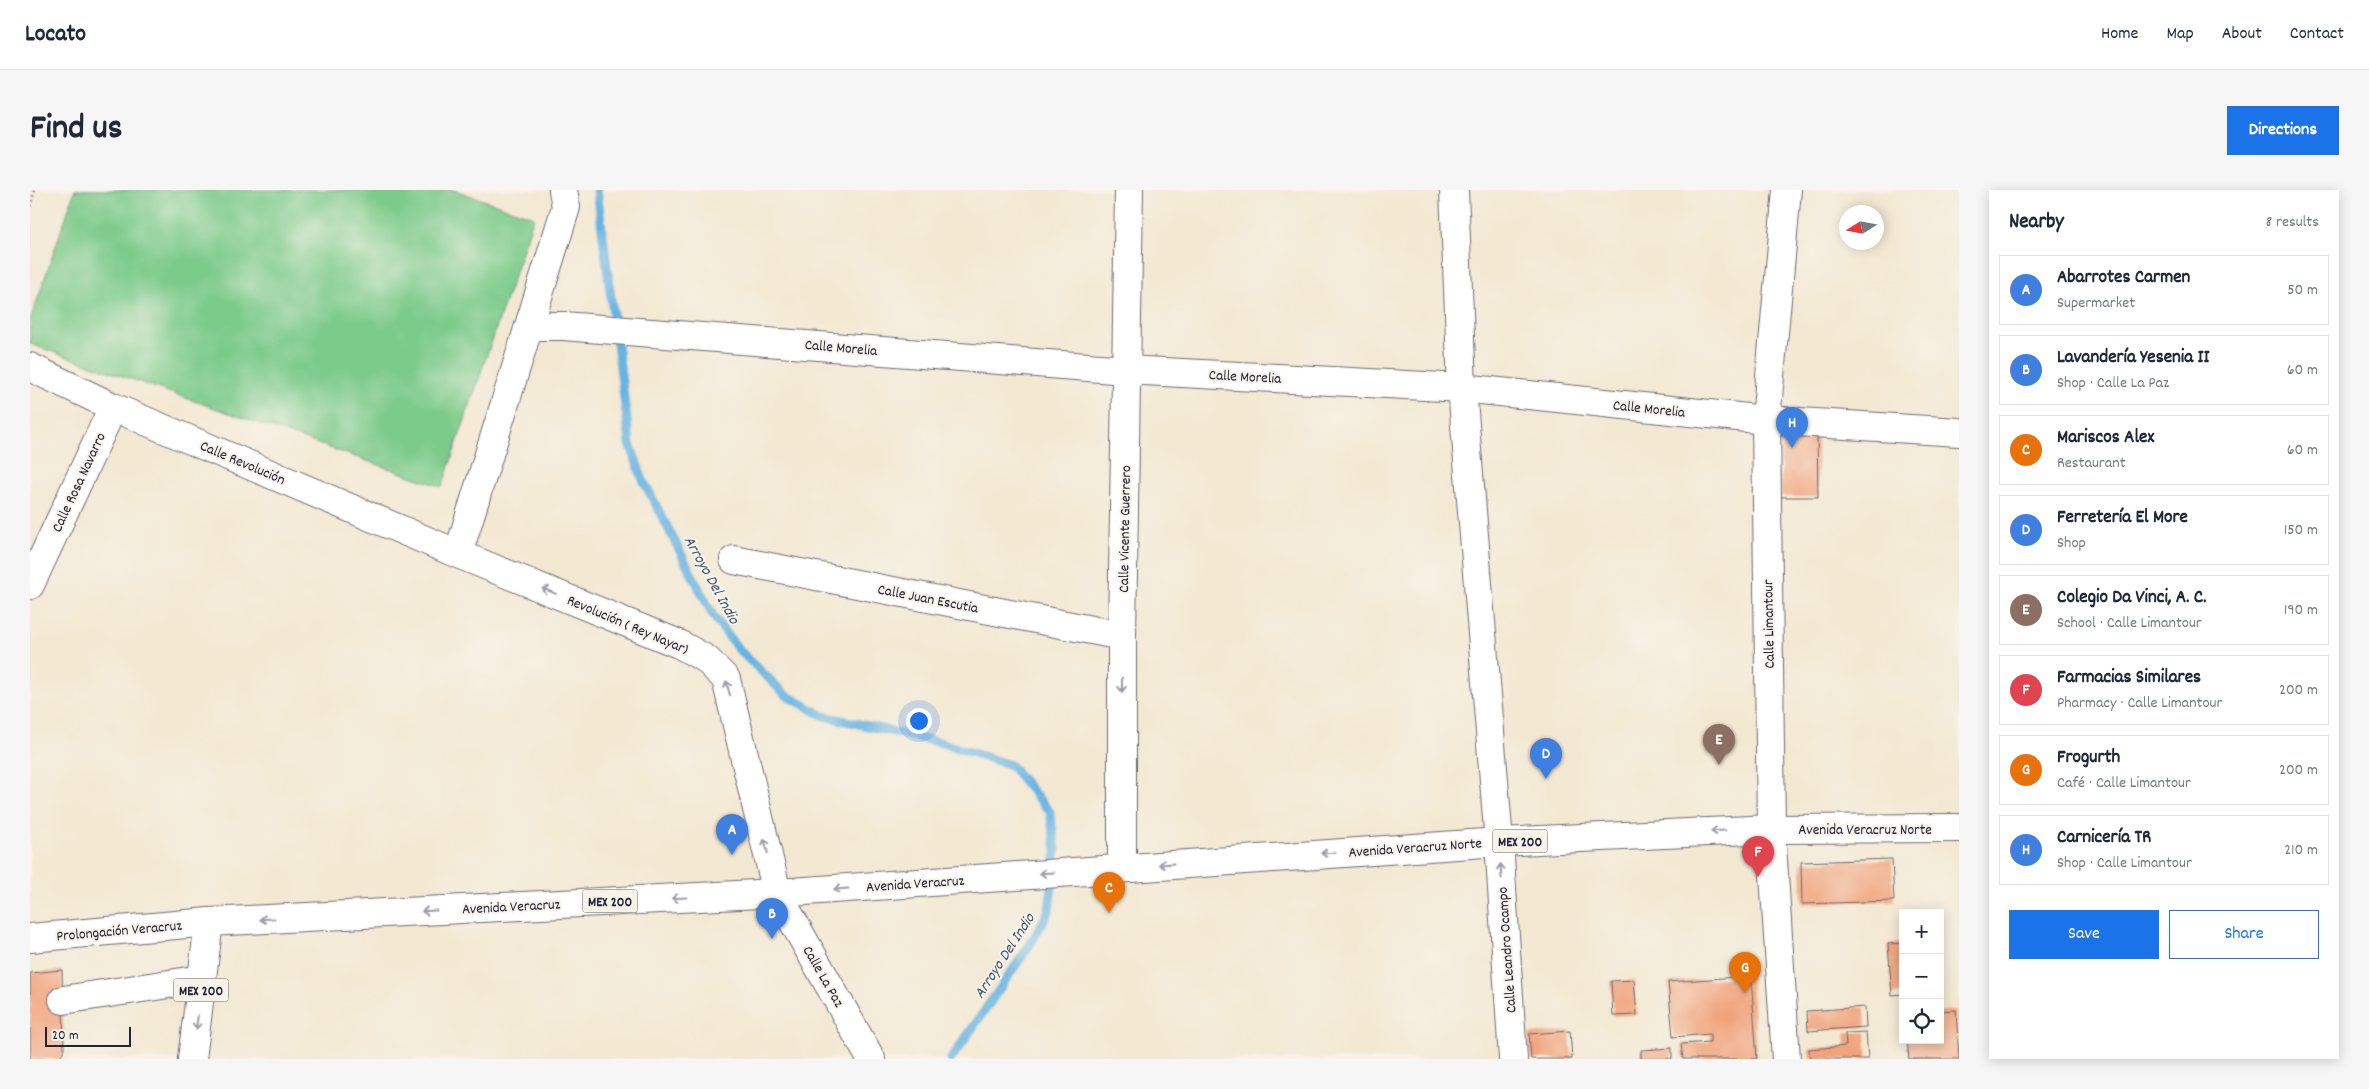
<!DOCTYPE html>
<meta charset="utf-8">
<style>
:root{--surface:#fff;--page:#f6f6f7;--text:#1f2937;--muted:#747a83;--line:#e0e1e3;--accent:#1a73e8}
body{margin:0;font-family:Dekko,sans-serif;background:var(--page);color:var(--text)}
.controls{position:absolute;right:15px;bottom:15px;display:grid;overflow:hidden;border-radius:0px;box-shadow:0 2px 12px #0003}
.controls button{width:45px;height:45px;display:grid;place-items:center;padding:0;border:0;border-bottom:1px solid var(--line);background:var(--surface);color:var(--text);font:25px sans-serif}
.compass{position:absolute;left:1809px;top:15px;width:45px;height:45px;border-radius:50%;background:var(--surface);box-shadow:0 2px 12px #0003;rotate:259deg}
.scale{position:absolute;left:15px;bottom:12px;width:86px;box-sizing:border-box;padding-left:5px;border:2px solid #22223b;border-top:0;font-size:14px;line-height:18px;white-space:nowrap;color:#22223b;-webkit-text-stroke:4px #f7f3e8;paint-order:stroke}
.you{position:absolute;left:888px;top:530px;width:18px;height:18px;margin:-12px;border:4px solid #fff;border-radius:50%;background:#1a73e8;box-shadow:0 0 0 8px #1a73e833}
.badge{display:grid;place-items:center;width:32px;height:32px;border-radius:50%;background:var(--accent);color:#fff;font-size:16px;font-weight:700}
.pin{position:absolute;translate:-50% -41px;filter:drop-shadow(0 1px 2px #0008)}
.pin::after{content:'';position:absolute;top:26px;width:18px;height:15px;background:inherit;clip-path:polygon(0 0,100% 0,50% 100%)}
.list{margin:0;padding:0;list-style:none}
h2{display:flex;justify-content:space-between;align-items:center;height:65px;margin:0;padding:0 20px;font-size:21px}
h2 small{font-size:16px;font-weight:400;color:var(--muted)}
.list li{display:grid;grid-template-columns:32px 1fr auto;gap:15px;align-items:center;box-sizing:border-box;height:70px;margin:0 10px 10px;padding:0 10px;border:1px solid var(--line);border-radius:0px}
.list b{display:block;font-size:19px;white-space:nowrap}
.list p{margin:0;font-size:16px;white-space:nowrap;color:var(--muted)}
.list em{font-size:16px;font-style:normal;color:var(--muted)}
.actions{display:flex;gap:10px;padding:15px 20px}
.actions a{flex:1;padding:11px 0;border:1px solid var(--accent);border-radius:0px;text-align:center;font-size:18px;color:var(--accent)}
.actions .main{background:var(--accent);color:#fff}
.icon{flex:none;width:28px;height:28px;fill:none;stroke:currentColor;stroke-width:2;stroke-linecap:round;stroke-linejoin:round}
.map{position:relative;flex:none;width:1929px;height:869px;overflow:hidden;border-radius:0px}
header{display:flex;align-items:center;gap:30px;box-sizing:border-box;height:70px;padding:0 25px;background:var(--surface);border-bottom:1px solid var(--line)}
header strong{font-size:24px}
nav{display:flex;gap:28px;margin-inline-start:auto;font-size:18px}
.intro{display:flex;align-items:center;justify-content:space-between;box-sizing:border-box;height:120px;padding:0 30px}
h1{margin:0;font-size:35px}
.button{padding:12px 22px;border-radius:0px;background:var(--accent);color:#fff;font-size:18px;font-weight:700}
main{display:flex;gap:30px;padding:0 30px}
aside{flex:1;background:var(--surface);border-radius:0px;box-shadow:0 2px 12px #0003}
.map>svg:first-child{display:block}
.green{fill:#7ccb8b;stroke:#4f7663}
.lines{fill:none;stroke-linecap:round;stroke-linejoin:round}
.stream{stroke:#68b3e1;stroke-width:9}
.building{fill:#f1a37b}
.minor-casing{stroke:#6b6770;stroke-width:30}
.highway-casing{stroke:#6b6770;stroke-width:30}
.path{stroke:#6b6770;stroke-width:3;stroke-dasharray:1 4;stroke-linecap:butt}
.minor{stroke:#fff;stroke-width:28}
.highway{stroke:#fff;stroke-width:28}
.oneway{stroke:#9c9ca7}
.labels{text-anchor:middle;stroke-width:4;stroke-linejoin:round;paint-order:stroke}
.shield{fill:#f7f3e8;stroke:#62616f;stroke-width:1}
.shield-label{font-size:14px;font-weight:bold;fill:#22223b}
.street-label{font-size:15px;fill:#22223b;stroke:#f7f3e8}
.water-label{font-size:16px;font-style:italic;fill:#3a5575;stroke:#f7f3e8}
</style>
<header>
<strong>Locato</strong>
<nav><a>Home</a><a>Map</a><a>About</a><a>Contact</a></nav>
</header>
<div class="intro"><h1>Find us</h1><a class="button">Directions</a></div>
<main>
<div class="map">
<svg width="1929" height="869" viewBox="0 0 1929 869">
<rect width="100%" height="100%" fill="#f7f3e8"/>
<filter id="ink" filterUnits="userSpaceOnUse"><feTurbulence type="fractalNoise" baseFrequency=".02" numOctaves="2"/><feDisplacementMap in="SourceGraphic" scale="10" xChannelSelector="R" yChannelSelector="G"/><feConvolveMatrix kernelMatrix="1 2 1 2 8 2 1 2 1" color-interpolation-filters="sRGB"/></filter>
<filter id="wash" filterUnits="userSpaceOnUse"><feTurbulence type="fractalNoise" baseFrequency=".0096" numOctaves="4" result="noise"/><feDisplacementMap in="SourceGraphic" scale="20" xChannelSelector="R" yChannelSelector="G"/><feGaussianBlur stdDeviation="1.12" result="paint"/><feColorMatrix in="noise" values="0 0 0 0 0 0 0 0 0 0 0 0 0 0 0 0 0 1.4 0 .05"/><feComposite in="paint" operator="in"/></filter>
<g filter="url(#wash)">
<rect width="100%" height="100%" fill="#f3e8d2"/>
<path class="green" d="M45,0H424L504,27L412,297L0,154V131Z"/>
<g class="lines">
<path class="stream" d="M567,0L600,254L613,290L684,427L709,460L756,505L794,526L912,553L980,575L1020,622L1026,660L1019,721L1000,755L921,869"/>
</g>
<g id="blocks">
<path class="building" d="M1787,240L1788,307H1751L1750,241Z
M1862,669L1864,711L1772,714L1771,672Z
M1873,753V804L1862,805L1858,754Z
M32,780L34,859L30,869H0V783Z
M1721,786L1727,869H1653L1651,854L1680,852V844L1643,847L1638,792Z
M1604,790L1607,825L1583,826L1581,791Z
M1835,817L1836,837L1778,841L1777,821Z
M1926,820L1929,869H1879L1877,850H1910V821Z
M1540,841L1542,869H1501L1499,844Z
M1836,842L1838,869H1780L1779,859L1816,856L1815,843Z
M1642,858V869H1611V860Z"/>
</g>
</g>
<g filter="url(#ink)">
<use href="#blocks" fill-opacity="0" stroke="#6b6770" stroke-width="1"/>
<g class="lines">
<defs>
<path id="minor" d="M1424,0L1432,198L1469,652L1483,869
M500,136H533L1096,180L1432,198L1736,230L1929,242
M0,177L83,217L428,364L649,454L676,469L696,489L747,703L841,869
M428,364L536,17L533,0
M704,370L1092,446
M0,395L83,217
M1092,677V446L1099,0
M0,748L179,732
M33,810L172,789
M1756,869L1741,639L1736,230L1757,0"/>
<path id="highway" d="M162,869L179,732L747,703L1469,652L1741,639L1929,638"/>
</defs>
<use href="#minor" class="minor-casing"/>
<use href="#highway" class="highway-casing"/>
<path class="path" d="M0,16L5,0"/>
<use href="#minor" class="minor"/>
<use href="#highway" class="highway"/>
</g>
<defs><path id="oneway-shaft" d="M-6 0H5M1.5-3L5.5 0L1.5 3" fill="none" stroke-width="1.6" stroke-linecap="round" stroke-linejoin="round" transform="scale(1.25)"/></defs>
<g class="oneway">
<use href="#oneway-shaft" transform="translate(519 401) rotate(-158)"/>
<use href="#oneway-shaft" transform="translate(1092 495) rotate(90)"/>
<use href="#oneway-shaft" transform="translate(698 498) rotate(-106)"/>
<use href="#oneway-shaft" transform="translate(1688 641) rotate(177)"/>
<use href="#oneway-shaft" transform="translate(736 656) rotate(-103)"/>
<use href="#oneway-shaft" transform="translate(1298 663) rotate(176)"/>
<use href="#oneway-shaft" transform="translate(1136 674) rotate(176)"/>
<use href="#oneway-shaft" transform="translate(1471 681) rotate(-94)"/>
<use href="#oneway-shaft" transform="translate(1017 683) rotate(177)"/>
<use href="#oneway-shaft" transform="translate(811 699) rotate(176)"/>
<use href="#oneway-shaft" transform="translate(649 708) rotate(177)"/>
<use href="#oneway-shaft" transform="translate(399 721) rotate(177)"/>
<use href="#oneway-shaft" transform="translate(237 729) rotate(177)"/>
<use href="#oneway-shaft" transform="translate(167 832) rotate(97)"/>
</g>
</g>
<g class="labels">
<g class="shield">
<rect x="1462.5" y="639.5" width="55" height="23" rx="4"/>
<rect x="552.5" y="699.5" width="55" height="23" rx="4"/>
<rect x="143.5" y="788.5" width="55" height="23" rx="4"/>
</g>
<g class="shield-label">
<text x="1490" y="656">MEX 200</text>
<text x="580" y="716">MEX 200</text>
<text x="171" y="805">MEX 200</text>
</g>
<g class="street-label">
<text transform="translate(811 157) rotate(5)" y="5">Calle Morelia</text>
<text transform="translate(1215 186) rotate(3)" y="5">Calle Morelia</text>
<text transform="translate(1619 218) rotate(6)" y="5">Calle Morelia</text>
<text transform="translate(213 272) rotate(23)" y="5">Calle Revolución</text>
<text transform="translate(48 292) rotate(-65)" y="5">Calle Rosa Navarro</text>
<text transform="translate(1094 339) rotate(-89)" y="5">Calle Vicente Guerrero</text>
<text transform="translate(898 408) rotate(11)" y="5">Calle Juan Escutia</text>
<text transform="translate(598 434) rotate(23)" y="5">Revolución ( Rey Nayar)</text>
<text transform="translate(1738 434) rotate(-91)" y="5">Calle Limantour</text>
<text x="1835" y="644">Avenida Veracruz Norte</text>
<text transform="translate(1385 657) rotate(-4)" y="5">Avenida Veracruz Norte</text>
<text transform="translate(885 693) rotate(-4)" y="5">Avenida Veracruz</text>
<text transform="translate(481 716) rotate(-3)" y="5">Avenida Veracruz</text>
<text transform="translate(89 740) rotate(-5)" y="5">Prolongación Veracruz</text>
<text transform="translate(1476 760) rotate(-94)" y="5">Calle Leandro Ocampo</text>
<text transform="translate(794 786) rotate(60)" y="5">Calle La Paz</text>
</g>
<g class="water-label">
<text transform="translate(683 389) rotate(61)" y="6">Arroyo Del Indio</text>
<text transform="translate(973 765) rotate(-57)" y="6">Arroyo Del Indio</text>
</g>
</g>
</svg>
<div class="controls">
<button>+</button>
<button>−</button>
<button><svg class="icon" aria-label="locate" viewBox="0 0 24 24"><circle cx="12" cy="12" r="6"/><path d="M12 2v4M12 18v4M2 12h4M18 12h4"/></svg></button>
</div>
<svg class="compass" viewBox="-18 -18 36 36"><path d="M0-13l5 13h-10z" fill="#e53935"/><path d="M0 13l5-13h-10z" fill="#747a83"/></svg>
<div class="scale">20 m</div>
<div class="you"></div>
<div class="pin badge" style="left:702px;top:665px;background:#3f7fe0">A</div>
<div class="pin badge" style="left:742px;top:749px;background:#3f7fe0">B</div>
<div class="pin badge" style="left:1079px;top:723px;background:#e8710a">C</div>
<div class="pin badge" style="left:1516px;top:589px;background:#3f7fe0">D</div>
<div class="pin badge" style="left:1689px;top:575px;background:#8d6e63">E</div>
<div class="pin badge" style="left:1728px;top:687px;background:#e0444e">F</div>
<div class="pin badge" style="left:1715px;top:803px;background:#e8710a">G</div>
<div class="pin badge" style="left:1762px;top:258px;background:#3f7fe0">H</div>
</div>
<aside>
<h2>Nearby<small>8 results</small></h2>
<ul class="list">
<li><span class="badge" style="background:#3f7fe0">A</span><div><b>Abarrotes Carmen</b><p>Supermarket</p></div><em>50 m</em></li>
<li><span class="badge" style="background:#3f7fe0">B</span><div><b>Lavandería Yesenia II</b><p>Shop · Calle La Paz</p></div><em>60 m</em></li>
<li><span class="badge" style="background:#e8710a">C</span><div><b>Mariscos Alex</b><p>Restaurant</p></div><em>60 m</em></li>
<li><span class="badge" style="background:#3f7fe0">D</span><div><b>Ferretería El More</b><p>Shop</p></div><em>150 m</em></li>
<li><span class="badge" style="background:#8d6e63">E</span><div><b>Colegio Da Vinci, A. C.</b><p>School · Calle Limantour</p></div><em>190 m</em></li>
<li><span class="badge" style="background:#e0444e">F</span><div><b>Farmacias Similares</b><p>Pharmacy · Calle Limantour</p></div><em>200 m</em></li>
<li><span class="badge" style="background:#e8710a">G</span><div><b>Frogurth</b><p>Café · Calle Limantour</p></div><em>200 m</em></li>
<li><span class="badge" style="background:#3f7fe0">H</span><div><b>Carnicería TR</b><p>Shop · Calle Limantour</p></div><em>210 m</em></li>
</ul>
<div class="actions"><a class="main">Save</a><a>Share</a></div>
</aside>
</main>
